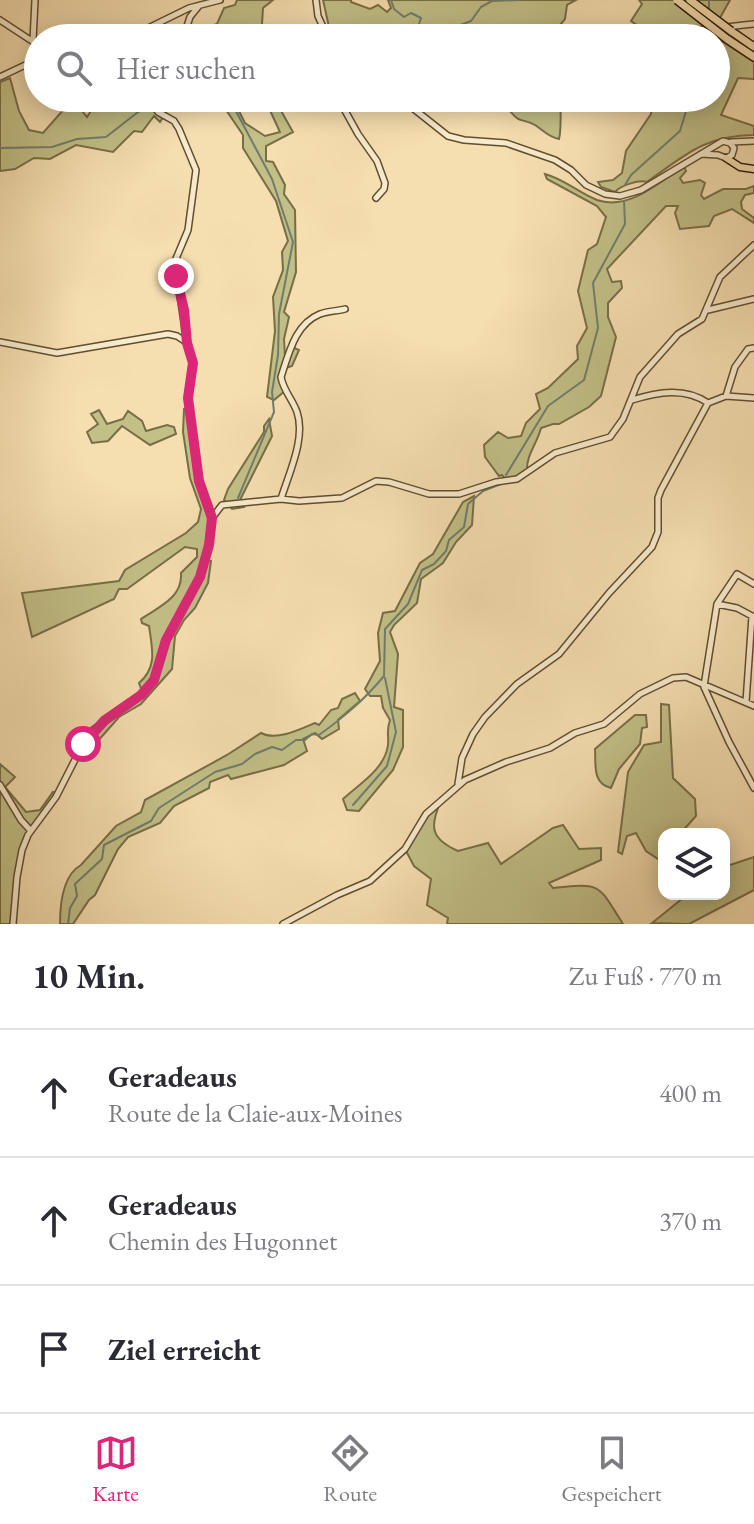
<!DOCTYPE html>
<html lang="de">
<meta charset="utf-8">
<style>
:root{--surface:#fff;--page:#f7f7f7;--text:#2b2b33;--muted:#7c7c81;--line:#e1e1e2;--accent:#db2777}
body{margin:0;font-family:"EB Garamond",serif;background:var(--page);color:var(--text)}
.controls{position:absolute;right:24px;bottom:24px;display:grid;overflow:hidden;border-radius:16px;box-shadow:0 4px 20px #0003}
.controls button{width:72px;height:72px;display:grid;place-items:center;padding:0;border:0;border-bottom:2px solid var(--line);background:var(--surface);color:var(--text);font:40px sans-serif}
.stop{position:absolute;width:24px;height:24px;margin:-18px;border:6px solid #db2777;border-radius:50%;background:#fff}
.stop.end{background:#db2777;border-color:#fff;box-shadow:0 2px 8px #0008}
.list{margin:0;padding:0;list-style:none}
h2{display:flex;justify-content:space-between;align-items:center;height:104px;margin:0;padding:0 32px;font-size:34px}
h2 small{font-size:26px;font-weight:400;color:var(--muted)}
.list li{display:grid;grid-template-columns:52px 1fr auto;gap:24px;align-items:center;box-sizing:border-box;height:128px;padding:0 32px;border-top:2px solid var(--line)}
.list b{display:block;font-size:30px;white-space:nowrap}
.list p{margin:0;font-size:26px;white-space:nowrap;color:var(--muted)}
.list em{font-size:26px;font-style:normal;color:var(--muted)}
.icon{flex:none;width:44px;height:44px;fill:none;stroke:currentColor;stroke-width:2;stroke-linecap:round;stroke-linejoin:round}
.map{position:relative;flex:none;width:754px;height:924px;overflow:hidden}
.search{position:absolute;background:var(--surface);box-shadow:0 4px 20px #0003;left:24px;right:24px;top:24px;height:88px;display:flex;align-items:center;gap:20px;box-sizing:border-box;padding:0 28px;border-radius:44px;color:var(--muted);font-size:30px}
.sheet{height:488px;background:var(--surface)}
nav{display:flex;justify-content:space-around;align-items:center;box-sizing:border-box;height:112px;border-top:2px solid var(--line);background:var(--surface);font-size:22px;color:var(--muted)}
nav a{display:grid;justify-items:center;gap:4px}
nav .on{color:var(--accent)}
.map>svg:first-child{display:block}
.green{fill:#c2bf87;stroke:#786e46;stroke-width:2}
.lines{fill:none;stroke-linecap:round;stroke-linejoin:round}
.stream{stroke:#707d6b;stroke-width:2}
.minor-casing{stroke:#604e30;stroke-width:8}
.major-casing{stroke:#2f1e05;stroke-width:9}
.highway-casing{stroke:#2f1e05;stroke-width:10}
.minor{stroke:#f8eacc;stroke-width:5}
.major{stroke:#f5deb0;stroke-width:6}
.highway{stroke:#f5deb0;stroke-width:7}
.highway-bridge-casing{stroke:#2f1e05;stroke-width:10;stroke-linecap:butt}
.highway-bridge{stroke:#f5deb0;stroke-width:7}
.route{stroke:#db2777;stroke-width:10}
</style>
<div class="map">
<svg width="754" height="924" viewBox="0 0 754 924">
<rect width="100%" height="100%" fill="#f5deb0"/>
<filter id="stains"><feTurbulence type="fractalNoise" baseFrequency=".0025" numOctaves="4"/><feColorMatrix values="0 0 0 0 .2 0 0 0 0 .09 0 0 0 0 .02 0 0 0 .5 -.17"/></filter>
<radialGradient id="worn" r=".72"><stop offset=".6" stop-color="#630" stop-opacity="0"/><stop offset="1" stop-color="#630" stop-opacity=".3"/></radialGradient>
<path class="green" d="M237,0H273L263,8L262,24L280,38H243L226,33L216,38H205L207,27L217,24L224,8L235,5Z
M323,0H351V2L370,9L378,5L387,12L391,8L388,0H576L567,5L565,19L560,25V34H557L554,27L551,29L546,27L544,38H526L516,33L509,38H503L499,25L481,36L469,35L467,38H343L329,27Z
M639,0H730L711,34L754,62V79L738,78L721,115L754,126V135C706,135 685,155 647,182C639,179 620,186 615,192L601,187L598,182L613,180L622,173L626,151L651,114L652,98H716V38H691L692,30L638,37L641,28L631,21L642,4Z
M10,78L19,111L29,130L43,133L64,109L75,102L87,117L94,106L108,107L129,98H180L172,103L160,122L154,116L142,132L134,131L113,152L76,145L50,159L34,158L15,169L0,171V82Z
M218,98H258L239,111L245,123L265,136L280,132L268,106L275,100L293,132L266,146V161L273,162L285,185L284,194L295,210L296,272L284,312L289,317L284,339L285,356L294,348L299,350L292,366L283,369L280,379L285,391L274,400L267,397L275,331L273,297L283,270L282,252L288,241L276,201L243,148V135Z
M518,98H560C561,106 561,132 559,139C548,137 543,130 535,125C523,118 520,124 510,111L512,101Z
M684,166L686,171L680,178L683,183L700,180L705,183L701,195L704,199L723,189H746L754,186V193L745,195L741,202L742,209L754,218V223L732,209L714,216L709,226L680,229L675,213L678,206H666L607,269L612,282L621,281L622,288L608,303V317L616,337L601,396L589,407L559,424H553L541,428C537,444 526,455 527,471L518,477L506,480L502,475L499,476L485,457L484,445L498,432L508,438L521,436L526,423L540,409L536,394L548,388L578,359L577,346L587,328L578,291L588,250L597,244L606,217L597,206L547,179L545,174C564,179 579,193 597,200C629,211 659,182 684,166Z
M188,408L198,481L210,518L208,544L198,577L165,639L153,679L142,691L139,683C158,667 152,648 149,626L142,623L141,619C159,607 183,597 181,573L197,557V549L185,547L127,589H119L114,599L32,637L22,593L119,581L125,570L186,533L198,522L201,509L190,478L183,432L184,409Z
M99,410L107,424L123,419L128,411L142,421L146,431L167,425L174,427L176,434L150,445L122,426L108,441L92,443L87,432L98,424L91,414Z
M269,419L272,436L240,500L244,507L232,509L224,500L228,489L264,432V426Z
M474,496L472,525L456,542L443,563L421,579L417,603L394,625L390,632L398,654L394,707L403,710V747L393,770L359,811L347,810L343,799C359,784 385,769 388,745C389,735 386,731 390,720L383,708L381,696H370L365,689L380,661L378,633L383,613L395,611L420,563L433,554L463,502Z
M207,560L211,561L208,583L195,608L184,620L175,636L172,669L141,704L119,717L97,742L89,739L155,681L167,641Z
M355,693L360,701L338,720L339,729L322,739L315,733L303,739L307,751L284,765L231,779L228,775L210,782L209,788L174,806L160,823L128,837L118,849L95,895L89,900L73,924H60C60,905 63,875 81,865L116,826L141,812L145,800L227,755L261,733C276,741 299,730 315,723L319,725L331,710L338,708L342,699Z
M661,704L669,705L673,778L695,799L696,816L680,834H664V863L646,851L636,833L627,836L622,854L618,852L628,772L644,745L661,742Z
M635,715H646L647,727L642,728L640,744L619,769L611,788C592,783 596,765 595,749Z
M0,764L15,777L5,787L26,812L40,810L53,792L57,793L21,849L11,924H0Z
M441,801C429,827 431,839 458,851L488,843L501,864L553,828L563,825L579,849L601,848V860L549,883L553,888C602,883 597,883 623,924H447L448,918L427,905L431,879L414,866L405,849L426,814Z
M754,857V890L689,924L652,923L688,894H724V867Z"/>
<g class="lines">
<path class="stream" d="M391,0L394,9L404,17L411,13L421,18L419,24L430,32L450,29L471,21L481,7L492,1L518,0
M709,9V0
M227,38L241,37L260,27
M229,98L272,179L293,242L279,314L278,355L272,392L274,412L238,498
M0,148L52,147L77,139L106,137L138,112L166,98
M625,185L631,175L680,131L690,98
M506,475L548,406L584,380L598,328L593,283L625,224L624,201
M353,805L387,766L396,732L385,678
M68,924L70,908L77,896L75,884L102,859L104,845L151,821L159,808L215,772L242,764L255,754L272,747L282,750L296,740H305L312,734L319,735C344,717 363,701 384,676L385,629L408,604L422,570L434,564L446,551L449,540L464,527L468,504L483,491L501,484"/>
<defs>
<path id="minor" d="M316,0L318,16L328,38
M0,20L38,45
M659,33C691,32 723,27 754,24
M120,38L142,31L189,8L220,0
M183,38L190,17L198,7
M33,41L35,0
M0,77L38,59
M157,98L155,107L158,112L174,121L179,129L196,170L188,230L175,261L187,343L193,363L188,398L199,481L211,517
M338,98L358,134L377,161L385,183L384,189L376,198
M400,98L448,136L464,140L506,143L555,160L571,170L586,185L605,194L620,196L641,190L723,141L730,143L734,148L732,155L726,158L718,155L701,154
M731,142L754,141
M708,310L754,299
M0,342L57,353L168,334L177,336L186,342
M726,396L735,367L748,349L754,348
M632,400C658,392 685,387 708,403L726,396L754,398
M281,499C289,473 306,438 297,412C293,400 283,390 281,377C289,353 295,324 320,314C328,311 338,311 345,309
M717,604L737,608L752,616L746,702
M704,686L717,604L737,574L754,584
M704,687L729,742L754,788
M458,784L462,758L473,734L485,717L517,684L559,654L609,593L652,547L658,532V498L661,490L708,403
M0,785L21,820L31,831
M13,924L17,877L22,850L28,835L56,797L83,744L93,730L141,695L154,680L166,640L200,577L209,545L212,518L222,505L281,499L299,501L342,498L376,481L389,482L429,494H459L496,482L517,479L555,453L610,437L623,419L640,377L678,334L702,319L720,277L754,245
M283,924L337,895L370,881L405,849L426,814L465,780L506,762L550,748L575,733L604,724L640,694L673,678L686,677L754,706"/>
<path id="major" d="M726,158L740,167L754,169"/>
<path id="highway" d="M731,31L754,47
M727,39L754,57"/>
</defs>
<use href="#minor" class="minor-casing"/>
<use href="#major" class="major-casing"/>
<use href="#highway" class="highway-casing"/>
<use href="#minor" class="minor"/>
<use href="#major" class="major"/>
<use href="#highway" class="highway"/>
<defs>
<path id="highway-bridge" d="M677,0L727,39
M690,0L731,31"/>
</defs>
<use href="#highway-bridge" class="highway-bridge-casing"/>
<use href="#highway-bridge" class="highway-bridge"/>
</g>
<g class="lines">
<path class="route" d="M83,744L105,720L141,695L154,680L166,640L200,577L209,545L212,518L199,481L188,398L193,363L187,343L184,310L176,276"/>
</g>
<rect width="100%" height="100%" filter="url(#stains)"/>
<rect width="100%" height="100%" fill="url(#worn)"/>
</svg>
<div class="controls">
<button><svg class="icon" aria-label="layers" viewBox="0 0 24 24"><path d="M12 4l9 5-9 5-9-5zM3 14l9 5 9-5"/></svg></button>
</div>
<div class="stop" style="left:83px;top:744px"></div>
<div class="stop end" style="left:176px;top:276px"></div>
<div class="search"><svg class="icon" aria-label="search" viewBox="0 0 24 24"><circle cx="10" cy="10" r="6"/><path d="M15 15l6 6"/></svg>Hier suchen</div>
</div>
<section class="sheet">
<h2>10 Min.<small>Zu Fuß · 770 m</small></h2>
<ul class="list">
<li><svg class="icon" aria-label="ahead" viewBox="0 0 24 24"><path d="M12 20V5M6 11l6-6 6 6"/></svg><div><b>Geradeaus</b><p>Route de la Claie-aux-Moines</p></div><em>400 m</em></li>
<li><svg class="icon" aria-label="ahead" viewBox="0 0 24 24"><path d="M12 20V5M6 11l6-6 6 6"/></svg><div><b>Geradeaus</b><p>Chemin des Hugonnet</p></div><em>370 m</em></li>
<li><svg class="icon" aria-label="arrive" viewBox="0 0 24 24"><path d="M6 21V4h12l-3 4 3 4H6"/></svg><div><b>Ziel erreicht</b></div></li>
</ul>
</section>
<nav>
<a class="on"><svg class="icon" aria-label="map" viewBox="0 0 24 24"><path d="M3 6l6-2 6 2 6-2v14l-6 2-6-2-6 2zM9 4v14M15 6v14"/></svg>Karte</a>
<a><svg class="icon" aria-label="directions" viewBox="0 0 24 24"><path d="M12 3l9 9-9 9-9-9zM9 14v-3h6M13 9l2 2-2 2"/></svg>Route</a>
<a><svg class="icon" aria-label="saved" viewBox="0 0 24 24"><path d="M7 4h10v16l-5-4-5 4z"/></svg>Gespeichert</a>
</nav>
